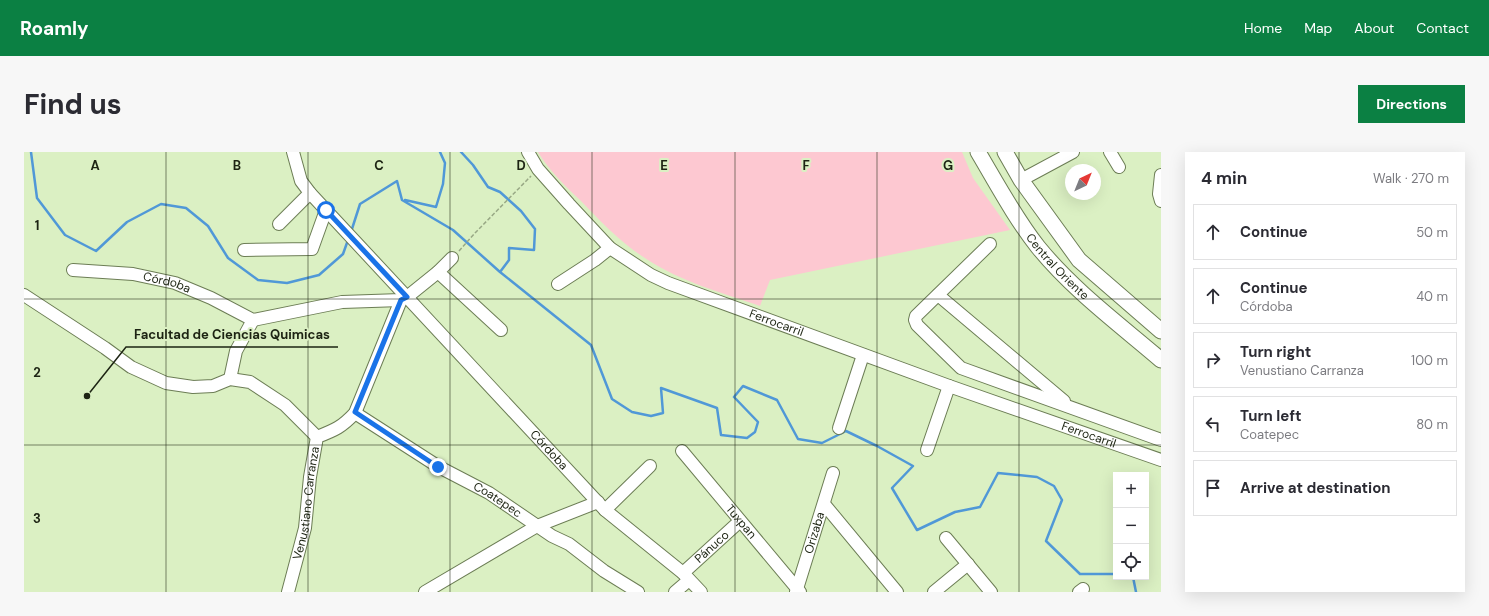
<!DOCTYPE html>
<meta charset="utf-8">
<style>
:root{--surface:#fff;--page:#f7f7f7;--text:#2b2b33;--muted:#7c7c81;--line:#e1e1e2;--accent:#0b8043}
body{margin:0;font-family:"DM Sans",sans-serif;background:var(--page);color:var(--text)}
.controls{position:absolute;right:12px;bottom:12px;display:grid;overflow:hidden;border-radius:0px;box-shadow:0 4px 16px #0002}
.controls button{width:36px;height:36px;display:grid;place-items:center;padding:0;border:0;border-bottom:1px solid var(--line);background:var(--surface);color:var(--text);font:20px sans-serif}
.compass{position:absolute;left:1041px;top:12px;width:36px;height:36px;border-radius:50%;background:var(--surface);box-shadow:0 4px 16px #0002;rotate:43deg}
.stop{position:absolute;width:12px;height:12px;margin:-9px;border:3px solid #1a73e8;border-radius:50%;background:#fff}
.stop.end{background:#1a73e8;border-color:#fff;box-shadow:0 1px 4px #0008}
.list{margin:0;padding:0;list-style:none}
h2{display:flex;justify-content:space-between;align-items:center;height:52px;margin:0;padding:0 16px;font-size:17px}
h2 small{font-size:13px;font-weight:400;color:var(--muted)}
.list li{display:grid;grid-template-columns:26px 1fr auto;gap:12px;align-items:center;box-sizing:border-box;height:56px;margin:0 8px 8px;padding:0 8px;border:1px solid var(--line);border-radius:0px}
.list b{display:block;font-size:15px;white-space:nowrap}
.list p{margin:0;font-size:13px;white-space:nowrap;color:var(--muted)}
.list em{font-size:13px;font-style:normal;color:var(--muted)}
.icon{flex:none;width:22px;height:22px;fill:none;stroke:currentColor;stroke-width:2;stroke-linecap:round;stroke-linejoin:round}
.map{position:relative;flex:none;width:1137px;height:440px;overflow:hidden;border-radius:0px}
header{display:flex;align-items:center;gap:24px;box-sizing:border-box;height:56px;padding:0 20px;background:var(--accent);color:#fff}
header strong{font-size:19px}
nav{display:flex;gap:22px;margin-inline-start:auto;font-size:14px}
.intro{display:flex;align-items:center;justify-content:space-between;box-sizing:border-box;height:96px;padding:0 24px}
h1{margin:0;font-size:28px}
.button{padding:10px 18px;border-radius:0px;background:var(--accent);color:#fff;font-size:14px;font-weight:700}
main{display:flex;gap:24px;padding:0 24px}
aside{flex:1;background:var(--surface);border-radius:0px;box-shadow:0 4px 16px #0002}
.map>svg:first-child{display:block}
.green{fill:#fdc8d1}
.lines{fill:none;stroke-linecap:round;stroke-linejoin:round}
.stream{stroke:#5098d7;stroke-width:2.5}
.minor-casing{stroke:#6c7d55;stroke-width:14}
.major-casing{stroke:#6c7d55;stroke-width:17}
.path{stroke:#98a885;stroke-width:1.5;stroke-dasharray:4 2;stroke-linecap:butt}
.minor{stroke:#fff;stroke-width:12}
.major{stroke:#fff;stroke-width:15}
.route{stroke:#1a73e8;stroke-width:5}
.grid{fill:none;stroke:#1d2413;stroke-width:1;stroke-opacity:0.55}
.labels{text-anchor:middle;stroke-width:4;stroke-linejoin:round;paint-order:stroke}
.street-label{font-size:12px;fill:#1d2413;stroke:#dbf0c3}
.grid-label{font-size:13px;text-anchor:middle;font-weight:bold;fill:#1d2413;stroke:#dbf0c3;stroke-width:4;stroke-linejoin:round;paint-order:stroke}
.leader{fill:none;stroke:#1d2413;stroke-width:1.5}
.callout-dot{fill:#1d2413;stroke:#dbf0c3;stroke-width:1.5}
.callout-label{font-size:13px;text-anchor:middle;font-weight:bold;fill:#1d2413;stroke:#dbf0c3;stroke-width:4;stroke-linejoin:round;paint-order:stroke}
</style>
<header>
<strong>Roamly</strong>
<nav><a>Home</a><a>Map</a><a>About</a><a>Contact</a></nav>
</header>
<div class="intro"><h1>Find us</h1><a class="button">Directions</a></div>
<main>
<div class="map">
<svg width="1137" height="440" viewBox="0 0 1137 440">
<rect width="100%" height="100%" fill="#dbf0c3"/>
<path class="green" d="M514,0H938L949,26L986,78L746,128L736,154C699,141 658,130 624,108C598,92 577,70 556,48C541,34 525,18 514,0Z"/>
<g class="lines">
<path class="stream" d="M7,0L13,46L41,83L72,99L103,70L137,52L162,56L184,74L204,106L234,128L263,131L295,123L319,102L324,88
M437,0L449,13L464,35L476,40L497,59L511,77L510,98L485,96V108L476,120
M381,48L412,55L419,32L421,11L416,0
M327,80L336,52L373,29L378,48L429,78L476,120L567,193L588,247L608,260L627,264L639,261L637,236L693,256L697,283L723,286L731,280L734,270L710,245L719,234L753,248L774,287L798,291L822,279L853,294L889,314L868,336L893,378L931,360L956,355L974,321L1013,325L1030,334L1038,348L1022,389L1056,422H1092
M1109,425L1112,440"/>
<defs>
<g id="minor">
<path id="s1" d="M269,0L277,29L286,41L313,70L581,358L659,421L677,440"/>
<path id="s2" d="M504,0L514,17L545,52L586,96L627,123L644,131L925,234L1137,308"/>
<path d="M1086,0L1095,15"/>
<path d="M1137,23L1135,42L1137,49"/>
<path d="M997,28L1049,0"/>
<path d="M255,72L286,41"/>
<path d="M966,92L892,164L891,168L893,173L937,216L1137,288"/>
<path d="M220,98L288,97L302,58"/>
<path id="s3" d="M49,118L109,122L151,131L187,146L229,168L318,150L377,148L383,145L414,120L428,106"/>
<path d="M414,120L477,178"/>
<path d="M534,132L571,108L586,96"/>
<path d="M0,143L81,196L107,215L142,231L169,235L189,234L206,227L226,230L261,253L293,285"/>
<path d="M914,143L1040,249"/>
<path d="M206,227L212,199L229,168"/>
<path id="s4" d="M331,261L415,315L465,341L528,384L545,392L580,419L614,440"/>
<path d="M815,276L839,203"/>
<path d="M903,298L925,234"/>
<path id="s5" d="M658,299L776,440"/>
<path d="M800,352L873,440"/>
<path d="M581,358L626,314"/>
<path d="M922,386L967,440"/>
<path id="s6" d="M659,421L716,369"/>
<path id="s7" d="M264,440L281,376L286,325L293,285C311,278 318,275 331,261L377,148"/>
<path d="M401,440L513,374L574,350"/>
<path d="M651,440L665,428"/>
<path id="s8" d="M772,440L809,321"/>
<path d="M910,440L944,412"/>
<path d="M1055,440L1059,437"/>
</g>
<g id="major">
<path id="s9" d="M954,0C973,32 991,66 1014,95C1049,138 1095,172 1137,208"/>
<path d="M981,0L997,28L1055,108L1137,179"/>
</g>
</defs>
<use href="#minor" class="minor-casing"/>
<use href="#major" class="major-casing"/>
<path class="path" d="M435,99L451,81L507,24"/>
<use href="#minor" class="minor"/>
<use href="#major" class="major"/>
</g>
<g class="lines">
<path class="route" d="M302,58L383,145L377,148L331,260L414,315"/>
</g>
<path class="grid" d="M142,0V440M284,0V440M426,0V440M568,0V440M711,0V440M853,0V440M995,0V440M0,147H1137M0,293H1137"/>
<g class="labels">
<g class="street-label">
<text dy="4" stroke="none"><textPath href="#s9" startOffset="140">Central Oriente</textPath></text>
<text dy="4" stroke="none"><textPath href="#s3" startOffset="95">Córdoba</textPath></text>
<text dy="4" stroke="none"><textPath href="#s2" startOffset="310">Ferrocarril</textPath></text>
<text dy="4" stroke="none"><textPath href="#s2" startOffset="642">Ferrocarril</textPath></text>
<text dy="4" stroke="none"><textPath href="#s1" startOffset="396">Córdoba</textPath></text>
<text dy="4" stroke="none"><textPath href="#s4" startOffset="167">Coatepec</textPath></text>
<text dy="4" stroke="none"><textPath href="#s7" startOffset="91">Venustiano Carranza</textPath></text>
<text dy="4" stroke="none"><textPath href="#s5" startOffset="92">Tuxpan</textPath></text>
<text dy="4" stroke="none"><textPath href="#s8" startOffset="62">Orizaba</textPath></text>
<text dy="4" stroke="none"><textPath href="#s6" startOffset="39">Pánuco</textPath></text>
</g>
</g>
<g class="grid-label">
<text x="71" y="18">A</text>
<text x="213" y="18">B</text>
<text x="355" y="18">C</text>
<text x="497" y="18">D</text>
<text x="640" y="18">E</text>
<text x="782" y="18">F</text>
<text x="924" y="18">G</text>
<text x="13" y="78">1</text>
<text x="13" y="225">2</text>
<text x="13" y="371">3</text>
</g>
<path class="leader" d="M63 244L102 195H314"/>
<circle class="callout-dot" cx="63" cy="244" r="4"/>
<g class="callout-label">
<text x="208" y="187">Facultad de Ciencias Quimicas</text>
</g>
</svg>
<div class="controls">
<button>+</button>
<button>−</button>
<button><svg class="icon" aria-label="locate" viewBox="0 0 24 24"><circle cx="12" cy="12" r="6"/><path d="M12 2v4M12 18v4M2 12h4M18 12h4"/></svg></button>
</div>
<svg class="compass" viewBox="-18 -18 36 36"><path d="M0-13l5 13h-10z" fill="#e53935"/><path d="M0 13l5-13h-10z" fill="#7c7c81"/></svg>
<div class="stop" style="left:302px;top:58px"></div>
<div class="stop end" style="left:414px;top:315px"></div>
</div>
<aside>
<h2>4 min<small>Walk · 270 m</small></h2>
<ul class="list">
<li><svg class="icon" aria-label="ahead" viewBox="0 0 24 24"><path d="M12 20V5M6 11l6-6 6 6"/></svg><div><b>Continue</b></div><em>50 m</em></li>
<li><svg class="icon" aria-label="ahead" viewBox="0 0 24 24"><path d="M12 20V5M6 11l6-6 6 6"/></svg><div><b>Continue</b><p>Córdoba</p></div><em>40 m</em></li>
<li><svg class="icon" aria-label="right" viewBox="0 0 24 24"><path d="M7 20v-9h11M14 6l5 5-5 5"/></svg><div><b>Turn right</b><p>Venustiano Carranza</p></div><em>100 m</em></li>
<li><svg class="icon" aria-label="left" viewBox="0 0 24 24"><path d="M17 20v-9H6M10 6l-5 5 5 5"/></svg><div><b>Turn left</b><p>Coatepec</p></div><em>80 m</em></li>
<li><svg class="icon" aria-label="arrive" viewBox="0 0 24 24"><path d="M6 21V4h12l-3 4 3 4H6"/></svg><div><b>Arrive at destination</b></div></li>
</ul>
</aside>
</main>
